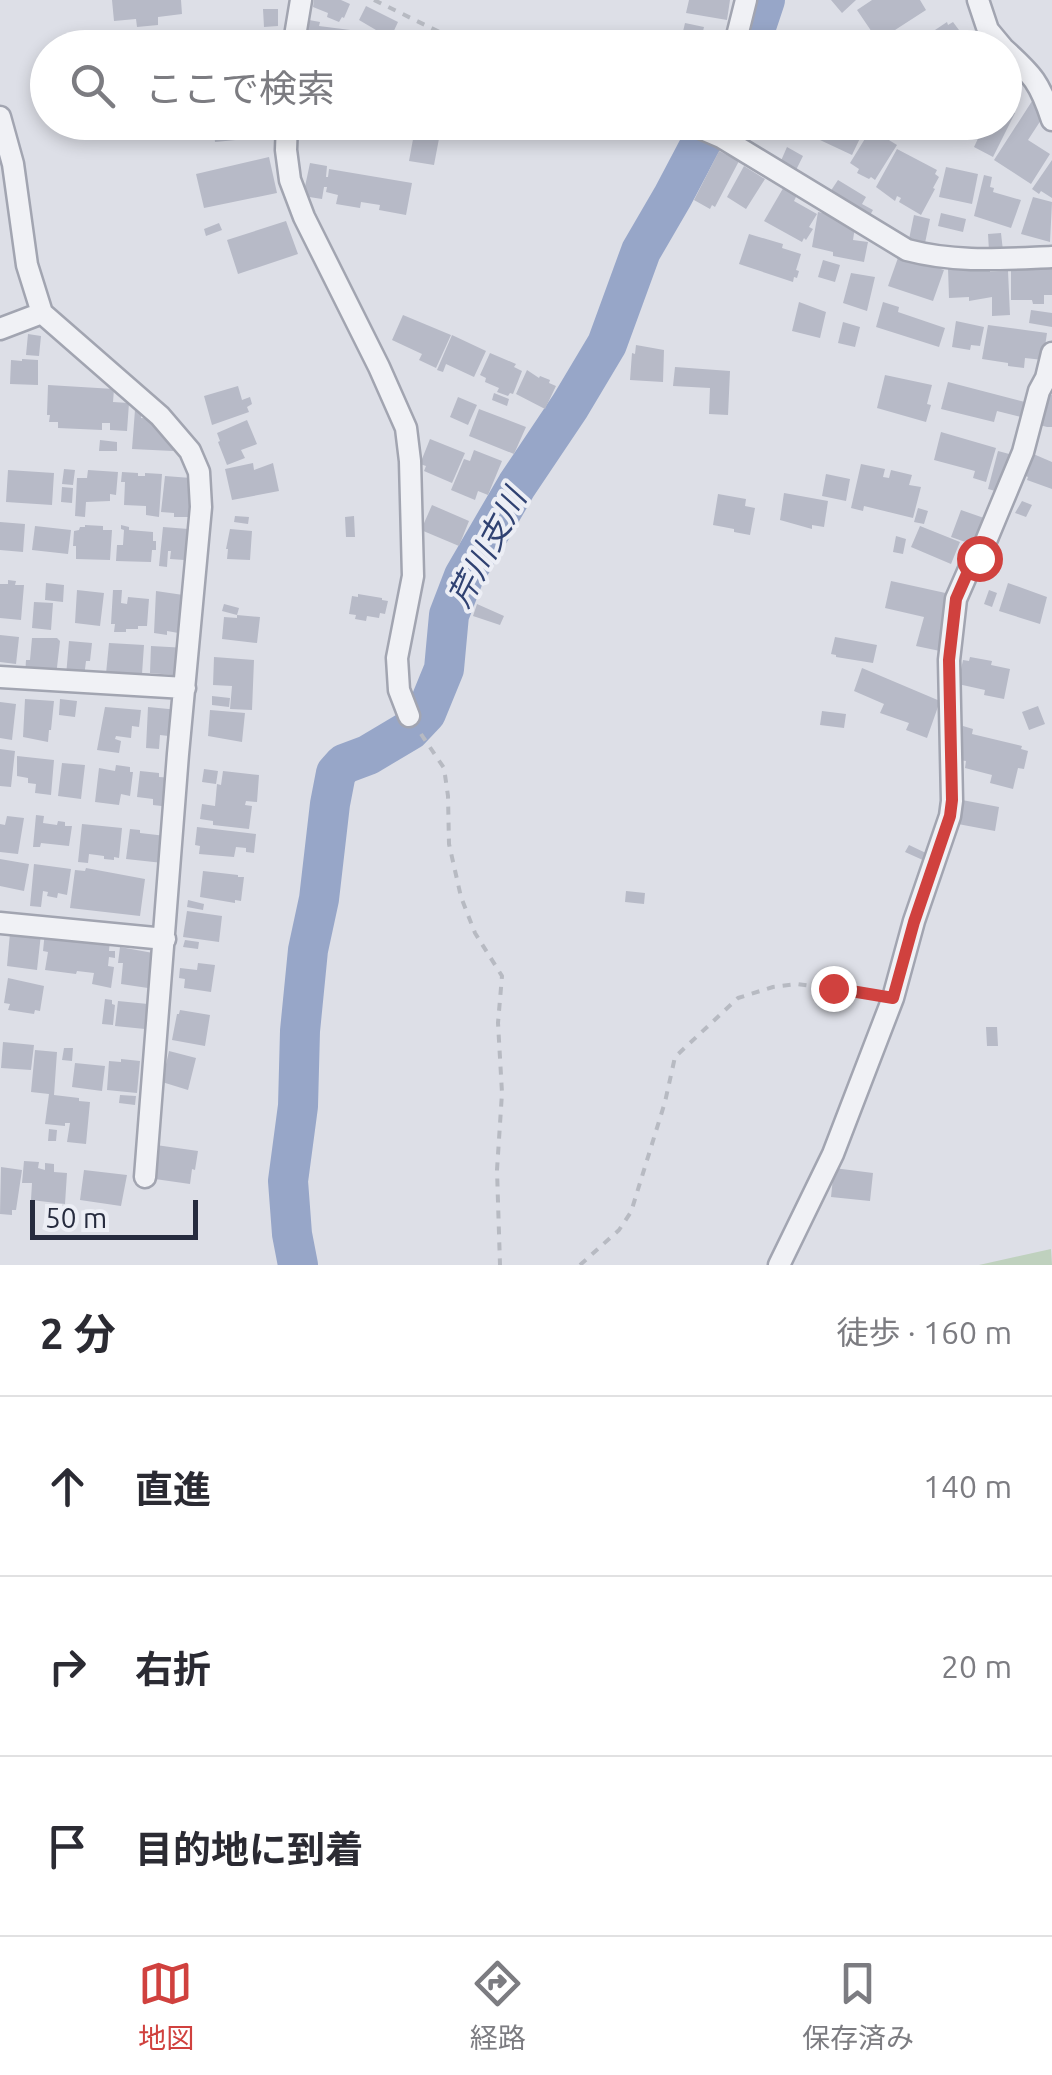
<!DOCTYPE html>
<html lang="ja">
<meta charset="utf-8">
<style>
:root{--surface:#fff;--page:#f2f2f3;--text:#2b2b33;--muted:#7c7c81;--line:#e1e1e2;--accent:#d0413e}
body{margin:0;font-family:Ubuntu,"Noto Sans JP",sans-serif;background:var(--page);color:var(--text)}
.scale{position:absolute;left:30px;bottom:25px;width:168px;box-sizing:border-box;padding-left:10px;border:5px solid #262b3e;border-top:0;font-size:28px;line-height:35px;white-space:nowrap;color:#262b3e;-webkit-text-stroke:8px #eceef5;paint-order:stroke}
.stop{position:absolute;width:30px;height:30px;margin:-22px;border:8px solid #d0413e;border-radius:50%;background:#fff}
.stop.end{background:#d0413e;border-color:#fff;box-shadow:0 2px 10px #0008}
.list{margin:0;padding:0;list-style:none}
h2{display:flex;justify-content:space-between;align-items:center;height:130px;margin:0;padding:0 40px;font-size:42px}
h2 small{font-size:32px;font-weight:400;color:var(--muted)}
.list li{display:grid;grid-template-columns:65px 1fr auto;gap:30px;align-items:center;box-sizing:border-box;height:180px;padding:0 40px;border-top:2px solid var(--line)}
.list b{display:block;font-size:38px;white-space:nowrap}
.list em{font-size:32px;font-style:normal;color:var(--muted)}
.icon{flex:none;width:55px;height:55px;fill:none;stroke:currentColor;stroke-width:2;stroke-linecap:round;stroke-linejoin:round}
.map{position:relative;flex:none;width:1052px;height:1265px;overflow:hidden}
.search{position:absolute;background:var(--surface);box-shadow:0 5px 15px #0003;left:30px;right:30px;top:30px;height:110px;display:flex;align-items:center;gap:25px;box-sizing:border-box;padding:0 35px;border-radius:55px;color:var(--muted);font-size:38px}
.sheet{height:670px;background:var(--surface)}
nav{display:flex;justify-content:space-around;align-items:center;box-sizing:border-box;height:140px;border-top:2px solid var(--line);background:var(--surface);font-size:28px;color:var(--muted)}
nav a{display:grid;justify-items:center;gap:5px}
nav .on{color:var(--accent)}
.map>svg:first-child{display:block}
.green{fill:#bfd1be}
.lines{fill:none;stroke-linecap:round;stroke-linejoin:round}
.river{stroke:#97a6c8;stroke-width:40}
.building{fill:#b7bac7}
.minor-casing{stroke:#a2a5b1;stroke-width:25}
.path{stroke:#b7bac2;stroke-width:4;stroke-dasharray:8 8;stroke-linecap:butt}
.minor{stroke:#f0f1f5;stroke-width:20}
.route{stroke:#d0413e;stroke-width:12}
.labels{text-anchor:middle;stroke-width:8;stroke-linejoin:round;paint-order:stroke}
.water-label{font-size:32px;font-style:italic;fill:#304272;stroke:#eceef5}
</style>
<div class="map">
<svg width="1052" height="1265" viewBox="0 0 1052 1265">
<rect width="100%" height="100%" fill="#dddfe7"/>
<path class="green" d="M1051,1249L1052,1265H979Z"/>
<g class="lines">
<path class="river" d="M749,48L765,0
M298,1265L292,1234L288,1181L298,1106L300,1031L308,950L319,899L330,804L336,773L344,764L368,755L410,730L426,713L444,669L449,615L464,576L517,485L570,406L607,344L641,251L673,196L712,122"/>
</g>
<path class="building" d="M112,0H181L182,14L158,17V25L137,27L136,19L114,21Z
M314,0H341L350,4L344,18L342,17L339,22L327,17L328,13L313,7Z
M689,0H730L727,20L686,13Z
M831,0H856L842,13Z
M872,0H920L926,10L878,41L857,10Z
M366,6L398,22L391,37L375,32L376,30L359,20Z
M263,9H278V26L264,27Z
M309,20L320,22L319,26L366,32L363,48H306Z
M947,22L948,25L953,22L962,34L956,38L962,46L908,48Z
M685,23L704,27L700,44L681,40Z
M375,35L401,48H369Z
M145,36L149,48H116L115,40Z
M1004,69L1013,73L1005,88L1007,87L1019,93L1010,111L1015,113L993,157L974,147L986,122H1004Z
M1034,98L1041,120L1028,140L1050,154L1031,184L994,160Z
M213,122H254L256,138L215,142Z
M296,122H311L310,130L295,128Z
M828,122H846L855,127L854,130L862,134L852,155L820,140Z
M416,123L441,128L434,165L409,161Z
M871,129L897,145L875,180L871,177L869,179L857,173L859,169L850,163Z
M787,147L803,156L796,170L780,163Z
M897,149L937,170L935,174L939,177L933,188L935,189L921,215L899,202L901,198L897,196L895,201L876,187Z
M719,151L739,161L715,207L712,205L710,209L694,200Z
M269,157L277,193L204,208L196,174Z
M1052,160V198L1041,191L1039,194L1032,189Z
M310,163L327,166L326,177H328L329,169L412,183L406,215L379,210L380,205L361,202L360,208L336,204L338,195L326,192L327,187H324L322,199L303,196Z
M744,166L765,179L746,209L727,197Z
M946,167L978,174L972,204L939,197Z
M984,175L992,177L990,187L994,188L993,192L1021,200L1011,228L974,216Z
M838,180L866,197L862,204L873,210L866,222L826,198Z
M785,185L798,193L794,201L817,214L809,227L813,229L806,240L804,238L802,242L764,221Z
M1033,197L1052,202L1050,242L1021,234Z
M818,212L833,215V217L841,218L855,227L853,240L868,242L864,262L833,256V252L812,247Z
M941,213L966,219L963,232L938,226Z
M914,215L930,219L924,248L908,244Z
M286,221L298,254L238,274L227,240Z
M219,223L222,230L206,236L204,229Z
M1001,233L1003,251H989L988,234Z
M749,234L783,244L782,248L801,254L796,270L799,271L797,278L794,277L793,282L739,264Z
M899,255L932,266L933,263L942,267L941,269L944,270L933,301L888,286Z
M823,260L840,265L835,282L818,277Z
M1011,264H1052V295H1044V304H1033L1032,300H1011Z
M990,266V272L1008,271L1010,315L992,316V297L969,301V297L949,298L948,268Z
M851,273L875,277L867,311L843,303Z
M799,302L826,312L820,338L792,331Z
M883,302L899,307L898,312L945,328L939,347L876,327Z
M1031,310L1052,313V327L1029,323Z
M403,315L451,335L436,368L419,360L422,354L392,340Z
M956,321L984,327L980,346L971,345L970,350L952,347Z
M843,322L860,327L855,347L838,343Z
M988,325L1047,333L1043,360L1025,358L1024,368L1008,366V363L982,359Z
M28,334L41,336L39,356L26,355Z
M452,335L486,351L474,377L446,364L443,372L437,370Z
M636,345L664,350L663,382L630,380L632,353L635,354Z
M490,353L516,364L514,367L522,371L513,394L510,393L508,396L497,392L499,388L485,382L486,378L480,375Z
M22,359L38,360V385L10,384L11,360L22,361Z
M675,367L730,371L728,415L709,414L710,388L673,386Z
M527,370L539,378L540,376L550,380L549,383L556,386L545,409L516,394Z
M885,375L932,385L927,404L931,405L926,422L877,408Z
M948,382L1029,403L1025,418L997,411L994,422L941,409Z
M48,385L114,389L113,402L129,403L127,431L110,430V423H102V430L58,428V422H49L50,415H47Z
M238,386L242,400L250,397L252,404L247,407L249,412L212,425L204,396Z
M494,393L509,399L507,406L492,400Z
M1046,393L1052,395V427H1047L1036,424Z
M458,397L477,405L468,425L450,417Z
M479,409L526,427L514,454L469,436Z
M135,410H141V418L160,419L174,429L173,451L132,449Z
M247,420L257,444L241,450L245,458L227,465L218,442L220,441L217,433Z
M941,432L996,448L986,482L973,478L975,471L934,460Z
M430,439L465,453L452,483L424,471L426,466L420,464Z
M100,440L117,442V451H99Z
M474,450L502,461L488,495L478,491L475,500L451,490L464,459L470,461Z
M998,451L1013,455L1003,493L988,489Z
M1031,453L1052,462V489L1027,480L1028,477L1021,474Z
M253,463L254,470L273,463L279,491L232,500L225,469Z
M861,464L885,469L883,477L889,478L891,470L912,475L909,485L921,487L913,518L864,506L863,511L851,508Z
M64,469L75,470L73,485L62,484Z
M8,470L54,473L52,505L6,502Z
M88,470L118,472L116,495L110,494V501L86,502L85,517L75,516L77,478H87Z
M122,472L138,473V476H145V473L162,474L159,517L146,515V506L124,505L125,482H121Z
M826,474L850,479L846,501L822,496Z
M165,476L191,478L199,517H174V513L161,512Z
M62,487L73,488L72,503L61,502Z
M784,493L828,501L824,527L812,525V529L780,520Z
M718,494L746,499L745,506L755,508L750,535L734,532V529L713,525Z
M1022,501L1032,505L1026,517L1015,513Z
M432,505L469,521L459,546L421,530Z
M918,508L928,511L924,524L914,522Z
M961,510L984,518L974,545L951,537Z
M235,516L249,517L248,524L234,522Z
M354,516L355,537H346L345,517Z
M0,522L25,524L23,552L0,550Z
M85,525L103,526V530H112L110,560L76,559V546H73L74,531L79,530L80,527H85Z
M121,525L129,527V530L153,532V541H156V550H152L151,562L116,561L117,545H123L124,530L121,529Z
M35,526L71,530L68,554L32,550Z
M920,526L960,542L951,564L911,547Z
M163,527L201,530L199,561L170,559L171,551H168L167,567L159,566Z
M230,529L252,531L250,560L227,559L228,549H226Z
M896,536L906,539L903,554L893,552Z
M8,580L16,581L15,585H24L21,620L0,618V584H8Z
M891,581L950,594L940,651L916,646L924,617L885,608Z
M46,583L64,585L63,602L45,600Z
M1008,583L1047,597L1040,624L999,611Z
M77,590L104,593L100,626L75,623Z
M113,590H122L121,603L127,604L128,597L149,599L147,626H138V629H126V632H114L115,624H111Z
M989,590L997,593L992,607L984,604Z
M156,591L190,596V635L167,631V635L154,633Z
M358,594L382,598V600L388,601L385,614L380,613L379,618L367,616L366,621L355,619L356,615L349,614L352,596L358,597Z
M34,602L53,603L51,630L32,628Z
M224,604L239,608L237,615L222,611Z
M477,604L504,616L500,625L473,616Z
M237,615L260,617L257,643L222,639L224,617L237,618Z
M0,635L19,637L16,664L0,662Z
M835,637L877,645L873,663L836,657V655L831,654Z
M32,638H57L60,641L56,676L39,675V668H32V677L25,676L26,660H30Z
M69,641L92,643L90,661H86L84,677L66,676Z
M109,643L144,645L142,674L115,672L113,686L105,684Z
M151,646L187,648L185,676L150,673Z
M214,657L254,660L252,710L230,709L232,686L213,685Z
M970,657L992,661L991,665L1010,669L1004,699L984,695L985,690L958,684L963,660L969,661Z
M862,668L940,701L927,738L906,730L909,723L880,713L884,704L854,691Z
M212,696L230,698L229,707L212,705Z
M25,699L54,701L51,730H49L48,742L23,737Z
M60,699L77,701L75,717L59,715Z
M0,702L16,704L12,740L0,738Z
M1038,706L1045,724L1029,730L1022,712Z
M105,707L141,710L139,727L132,726L131,738L116,736L115,739L121,741L119,753L97,750Z
M148,707L179,710L177,737L160,735L159,749L146,748Z
M210,710L245,713L242,742L208,736Z
M822,711L846,714L844,728L820,725Z
M963,726L973,729L972,734L1022,746L1021,749L1028,751L1024,769L1018,768L1013,789L990,783L992,775L965,768L966,761L959,760V746Z
M0,749L15,751L11,787L0,786Z
M17,756L54,760L51,795L35,793L36,784L28,783V778L17,776Z
M62,763L85,765L81,799L58,796Z
M116,765L130,767V772H133L130,796L121,794L119,805L95,802L99,768L115,771Z
M204,769L218,771L216,784L202,782Z
M140,771L159,773V777L175,778L170,807L153,805V799L137,797Z
M223,771L259,775L257,802L246,801L245,805L252,806L249,829L213,825V821L200,819L202,804L215,806L217,784L221,785Z
M962,800L999,807L995,831L958,824Z
M36,815L44,816L43,823L57,825L58,821L65,822V826H72L69,846L41,843L40,847H33Z
M7,816L24,818L18,854L0,852V824L5,825Z
M82,824L122,828L119,858L114,857V860L104,859V856L89,854L88,863L78,862Z
M197,827L256,834L254,853L246,852V848L236,847L234,857L199,854L200,846L195,845Z
M130,829L140,830V833L166,836L163,863L126,859Z
M909,845L928,854L925,861L905,852Z
M0,859L29,864L24,891L0,886Z
M34,864L71,869L67,895L58,893L57,898L47,896L48,892L43,891L41,907L30,906Z
M86,868L145,879L140,916L70,908L75,870L85,871Z
M203,871L238,875V877H244L241,901L235,900V903L200,897Z
M626,891L645,893L644,904L625,902Z
M188,900L204,904L203,910L187,907Z
M187,911L222,916L219,942L183,937Z
M45,931L110,941L109,951H115V958L109,957L108,966L114,967L111,988L92,984L94,973L77,971L76,974L45,970L48,952L43,951Z
M10,933L41,934L37,970L7,966Z
M185,940L199,942L198,949L183,947Z
M120,947L153,953L148,988L121,984L123,963H118Z
M198,963L215,965L211,992L184,988L185,979L179,978L180,968L197,970Z
M8,978L44,986L40,1011L35,1010L34,1014L8,1010L10,1004L4,1003Z
M105,999L112,1000V1004L115,1005L113,1025L102,1024Z
M118,1001L148,1004L145,1029L115,1026Z
M180,1010L210,1015L205,1046L172,1040L177,1014H179Z
M986,1027H997L998,1046H987Z
M3,1042L34,1045L31,1070L1,1068Z
M64,1048H73L72,1061L62,1060Z
M35,1050L57,1052L54,1095L79,1098V1101L90,1102L86,1144L67,1142L70,1123H65V1126L45,1124L49,1094L31,1092Z
M169,1051L196,1058L188,1090L162,1082Z
M121,1059L140,1061L137,1093L107,1090L109,1061L121,1062Z
M75,1063L105,1066L102,1091L72,1087Z
M120,1095L136,1096L135,1105L119,1103Z
M49,1129L57,1130L56,1141H48Z
M156,1145L198,1151L195,1170L192,1169L190,1184L155,1179L157,1167L153,1166Z
M24,1161L39,1162L38,1168L45,1170V1163L54,1164V1172L67,1173L65,1204L31,1200L32,1183H22Z
M1,1167L22,1170L16,1210H12V1215L0,1214Z
M834,1168L873,1173L870,1201L831,1197Z
M84,1170L127,1175L121,1206L80,1200Z"/>
<g class="lines">
<defs>
<path id="minor" d="M978,0L988,30L1003,48
M293,48L301,0
M734,48L746,0
M1004,49C1033,75 1040,83 1052,120
M0,117L13,164L27,265L42,313L160,416L190,451L199,472L201,507L178,754L145,1177
M287,122L286,150L290,180L304,217L379,367L406,428L410,461L413,576L397,658L399,690L409,716
M702,122L700,128L721,137L907,250C956,263 1002,259 1052,257
M0,329L42,313
M0,677L185,688
M0,923L165,939
M779,1265L833,1154L893,998L914,921L950,816L952,801L949,660L956,599L970,567L979,558L1023,452L1039,391L1046,378L1052,353"/>
</defs>
<use href="#minor" class="minor-casing"/>
<path class="path" d="M374,0L472,48
M666,122L681,125
M421,734L444,768L448,796L449,844L461,897L475,933L502,976L498,1023L502,1093L497,1170L500,1265
M580,1265L619,1230L631,1212L665,1102L675,1057L738,998L773,987L797,984L874,995"/>
<use href="#minor" class="minor"/>
</g>
<g class="lines">
<path class="route" d="M833,988L893,998L914,922L950,816L952,800L949,660L956,599L970,567L979,558"/>
</g>
<g class="labels">
<g class="water-label">
<text transform="translate(487 548) rotate(-62)" y="11">芹川支川</text>
</g>
</g>
</svg>
<div class="scale">50 m</div>
<div class="stop" style="left:979px;top:558px"></div>
<div class="stop end" style="left:833px;top:988px"></div>
<div class="search"><svg class="icon" aria-label="search" viewBox="0 0 24 24"><circle cx="10" cy="10" r="6"/><path d="M15 15l6 6"/></svg>ここで検索</div>
</div>
<section class="sheet">
<h2>2 分<small>徒歩 · 160 m</small></h2>
<ul class="list">
<li><svg class="icon" aria-label="ahead" viewBox="0 0 24 24"><path d="M12 20V5M6 11l6-6 6 6"/></svg><div><b>直進</b></div><em>140 m</em></li>
<li><svg class="icon" aria-label="right" viewBox="0 0 24 24"><path d="M7 20v-9h11M14 6l5 5-5 5"/></svg><div><b>右折</b></div><em>20 m</em></li>
<li><svg class="icon" aria-label="arrive" viewBox="0 0 24 24"><path d="M6 21V4h12l-3 4 3 4H6"/></svg><div><b>目的地に到着</b></div></li>
</ul>
</section>
<nav>
<a class="on"><svg class="icon" aria-label="map" viewBox="0 0 24 24"><path d="M3 6l6-2 6 2 6-2v14l-6 2-6-2-6 2zM9 4v14M15 6v14"/></svg>地図</a>
<a><svg class="icon" aria-label="directions" viewBox="0 0 24 24"><path d="M12 3l9 9-9 9-9-9zM9 14v-3h6M13 9l2 2-2 2"/></svg>経路</a>
<a><svg class="icon" aria-label="saved" viewBox="0 0 24 24"><path d="M7 4h10v16l-5-4-5 4z"/></svg>保存済み</a>
</nav>
